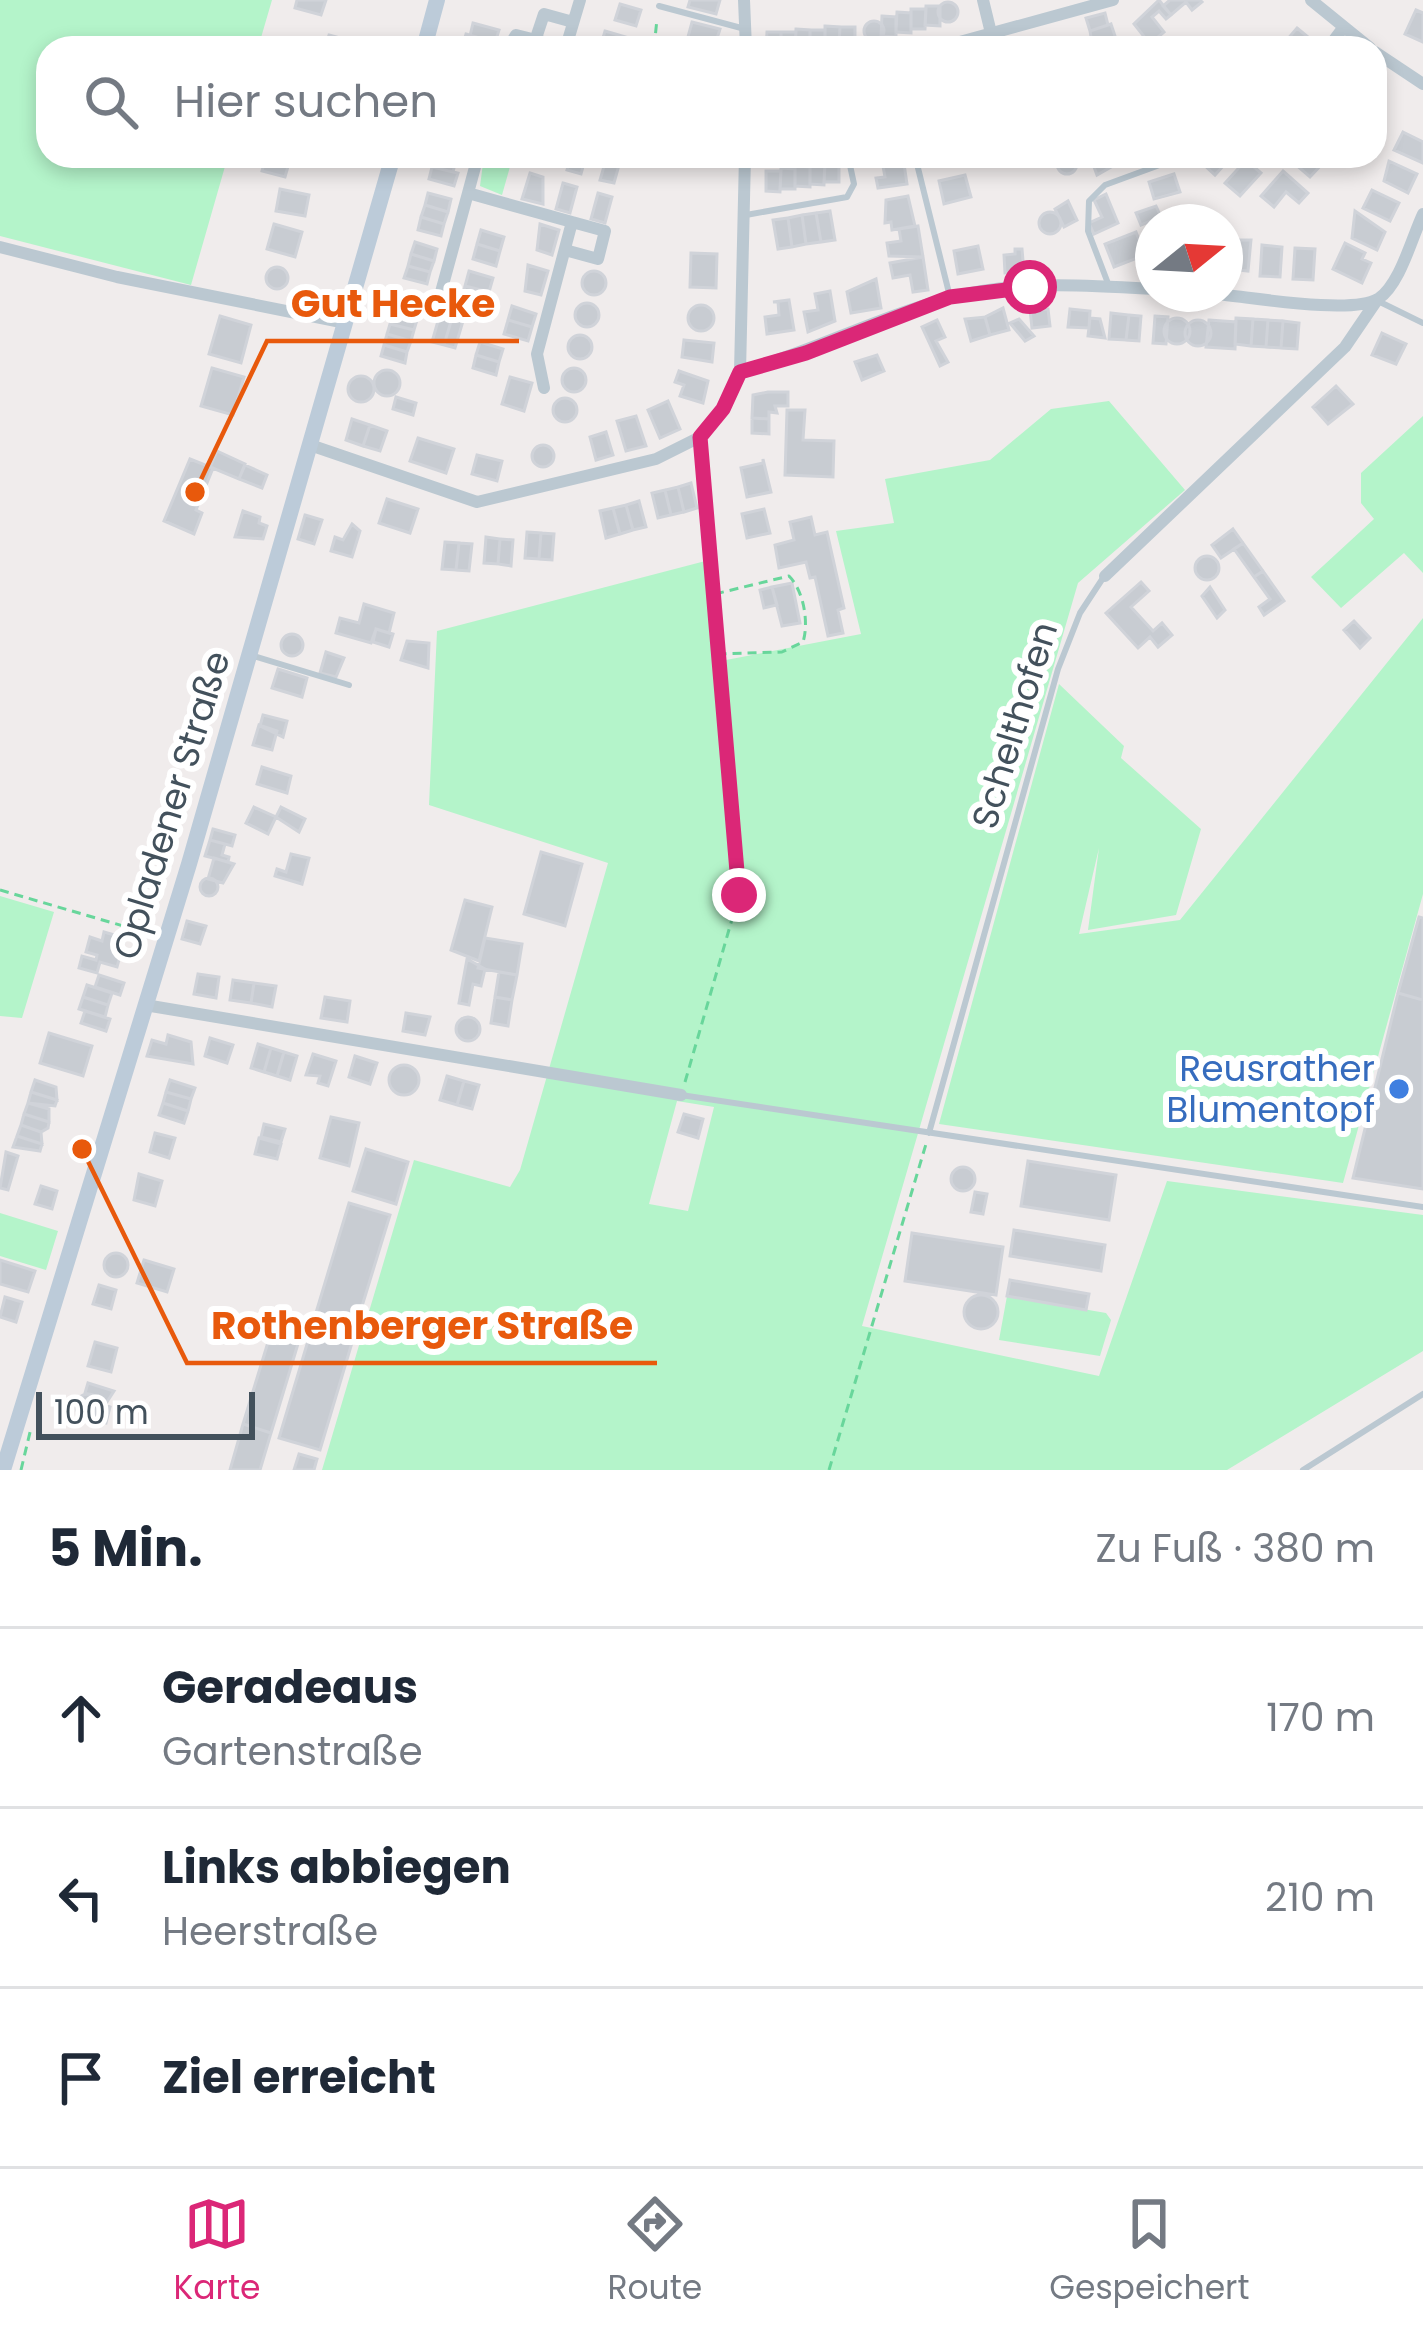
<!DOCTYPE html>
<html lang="de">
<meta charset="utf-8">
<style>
:root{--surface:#fff;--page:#f6f6f7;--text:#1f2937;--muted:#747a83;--line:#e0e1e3;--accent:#db2777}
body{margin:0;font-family:Poppins,sans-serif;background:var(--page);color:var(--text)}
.compass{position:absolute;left:1135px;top:204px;width:108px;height:108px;border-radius:50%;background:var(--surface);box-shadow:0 6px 18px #0003;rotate:72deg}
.scale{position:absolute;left:36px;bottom:30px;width:219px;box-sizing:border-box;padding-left:12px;border:6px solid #43515c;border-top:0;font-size:33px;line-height:42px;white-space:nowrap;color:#43515c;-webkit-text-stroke:9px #fff;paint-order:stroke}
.stop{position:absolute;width:36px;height:36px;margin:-27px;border:9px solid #db2777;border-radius:50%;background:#fff}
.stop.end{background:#db2777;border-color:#fff;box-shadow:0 3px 12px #0008}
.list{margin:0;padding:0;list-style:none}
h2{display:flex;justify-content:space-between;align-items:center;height:156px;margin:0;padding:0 48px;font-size:51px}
h2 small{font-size:39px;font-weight:400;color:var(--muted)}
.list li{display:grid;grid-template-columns:78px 1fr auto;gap:36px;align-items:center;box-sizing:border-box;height:180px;padding:0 48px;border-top:3px solid var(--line)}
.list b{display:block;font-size:45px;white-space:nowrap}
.list p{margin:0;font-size:39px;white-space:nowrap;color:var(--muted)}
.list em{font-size:39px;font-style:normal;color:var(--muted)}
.icon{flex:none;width:66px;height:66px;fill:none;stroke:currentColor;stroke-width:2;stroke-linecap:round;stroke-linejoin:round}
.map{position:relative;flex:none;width:1423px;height:1470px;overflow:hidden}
.search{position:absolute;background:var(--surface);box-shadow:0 6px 18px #0003;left:36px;right:36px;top:36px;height:132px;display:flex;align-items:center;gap:30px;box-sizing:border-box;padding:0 42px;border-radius:36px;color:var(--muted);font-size:45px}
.sheet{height:696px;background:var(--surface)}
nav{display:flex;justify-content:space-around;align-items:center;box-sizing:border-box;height:168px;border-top:3px solid var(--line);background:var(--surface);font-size:33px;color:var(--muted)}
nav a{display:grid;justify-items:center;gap:6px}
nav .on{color:var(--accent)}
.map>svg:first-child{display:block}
.green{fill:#b4f4ca;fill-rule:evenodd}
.building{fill:#c8ccd2;stroke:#d0d3d9;stroke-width:3}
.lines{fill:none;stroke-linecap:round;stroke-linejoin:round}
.path{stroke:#68d69b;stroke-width:3;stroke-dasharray:9 6;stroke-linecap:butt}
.service{stroke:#bbc8d1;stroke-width:6}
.minor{stroke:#bbc8d1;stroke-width:12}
.secondary{stroke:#bccbd9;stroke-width:16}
.route{stroke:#db2777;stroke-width:15}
.shop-dot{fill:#3f7fe0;stroke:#fff;stroke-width:4.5}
.labels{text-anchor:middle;stroke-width:12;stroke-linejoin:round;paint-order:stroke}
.street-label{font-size:36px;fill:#43515c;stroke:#fff}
.shop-label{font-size:36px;fill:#366cbe;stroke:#fff;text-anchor:end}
.leader{fill:none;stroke:#e8590c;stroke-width:4.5}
.callout-dot{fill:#e8590c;stroke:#fff;stroke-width:4.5}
.callout-label{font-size:39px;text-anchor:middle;font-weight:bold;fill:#e8590c;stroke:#fff;stroke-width:12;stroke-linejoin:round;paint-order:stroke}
</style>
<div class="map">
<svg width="1423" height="1470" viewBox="0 0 1423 1470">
<rect width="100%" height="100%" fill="#f0ecec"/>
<path class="green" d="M0,0H272L258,48H48V156H228L191,285L0,236Z
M484,156H513L502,195L480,186Z
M1109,401L1185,490L1078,583L862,1326L1099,1376L1167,1181L1423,1215V1351L1227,1470H322L414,1160L510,1187L520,1170L608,863L429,805L437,631L713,559L726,660L861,634L836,531L894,523L885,479L990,460L1051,409ZM677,1101L714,1107L688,1211L649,1204Z
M1423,416V573L1404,553L1341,608L1311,577L1374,519L1361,503V473Z
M1423,618V894L1343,1183L939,1124L1059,684L1124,746L1121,758L1201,829L1176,915L1088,930L1099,848L1079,934L1180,920Z
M0,896L54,912L22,1018L0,1016Z
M0,1213L58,1231L46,1270L0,1256Z
M1007,1296L1106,1313L1111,1320L1100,1356L999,1340Z"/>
<path class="building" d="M297,0H326L321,15L295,8Z
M690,0H720L716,14L688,7Z
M1159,0L1171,15L1166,19L1159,11L1152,17L1164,32L1150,44L1134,24Z
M1170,0H1200L1202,2L1192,10L1186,2L1171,15L1163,6Z
M938 12a10 10 0 1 1 20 0a10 10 0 1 1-20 0Z
M620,4L641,10L636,26L615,20Z
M926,6H940V26L925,25Z
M911,9H926L925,29H911Z
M1416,10L1423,13V42L1405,34Z
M897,12L911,13V33L896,32Z
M1105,13L1108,25L1090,31L1086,18Z
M882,16L896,17V37L881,36Z
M864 31a10 10 0 1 1 20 0a10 10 0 1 1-20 0Z
M692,22L720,29L714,48H685Z
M473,23L499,30L495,43L470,36Z
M1111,24L1119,48H1093L1090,31Z
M825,26L840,27L839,46H825Z
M840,27H855V46H839Z
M1297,28L1314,42L1309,48H1280Z
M796,29L810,30V48H795Z
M810,30H825V48H810Z
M605,31L629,38L626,48H600Z
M767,32H781V48H766Z
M781,32H796L795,48H781Z
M466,34L490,41L488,48L462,47Z
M329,35L355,42L354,48H325Z
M1403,132L1423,142V163L1394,150Z
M1057 164a10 10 0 1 1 20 0a10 10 0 1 1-20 0Z
M266,156H291L285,177L262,171Z
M431,156L456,160L453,172L428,166Z
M571,156H586L581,174L567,170Z
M607,156L621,158L614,183L600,180Z
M1090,156H1107L1111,167L1097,175Z
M1206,156H1232L1215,175L1201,162Z
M1316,156L1323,163L1310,177L1287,157Z
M903,157L907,184L878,188L876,178L885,177L882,161Z
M1246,160L1261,173L1240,196L1225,183Z
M825,161L839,162V182H824Z
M1389,161L1417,174L1408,193L1384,181Z
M810,164H825L824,185L810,184Z
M795,166L810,167V187L795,186Z
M432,167L458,173L454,186L429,179Z
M781,168L795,169V189H780Z
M766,171H781L780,192L766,191Z
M1283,171L1308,193L1299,203L1286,192L1274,207L1261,196Z
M530,173L543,177V204L522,199Z
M1174,174L1180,192L1154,199L1149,182Z
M965,175L971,197L944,204L939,181Z
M563,183L577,187L570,213L556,209Z
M280,189L309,195L305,216L276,211Z
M1372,190L1399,203L1390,221L1363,208Z
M428,193L451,199L448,212L425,205Z
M598,193L612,197L605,223L591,219Z
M1106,194L1118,223L1094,234L1089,223L1102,217L1094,200Z
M908,196L915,226L892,230L891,222L885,223L886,200Z
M1068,201L1077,220L1064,227L1055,209Z
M425,205L448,212L444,224L421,217Z
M1156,206L1161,217L1141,225L1136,213Z
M830,211L835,240L821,242L816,213Z
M1355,211L1385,232L1377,250L1352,238Z
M1039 223a11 11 0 1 1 22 0a11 11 0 1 1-22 0Z
M816,213L821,242L806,244L802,215Z
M802,215L806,244L792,247L788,218Z
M421,217L444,224L441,236L418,230Z
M788,218L792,247L778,249L773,220Z
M274,224L302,232L295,257L267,249Z
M540,224L559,230L552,255L537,250Z
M918,226L923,257L889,256L887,243L901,241L899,229Z
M481,230L504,237L500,251L477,244Z
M1136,232L1145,255L1114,267L1105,244Z
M1239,240H1251L1248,271L1229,269L1231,242Z
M415,242L437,249L434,261L411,254Z
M1345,243L1365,253L1362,259L1371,263L1362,283L1333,269Z
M477,244L500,251L496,266L473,259Z
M1262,245L1282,247L1280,277L1260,276Z
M978,246L983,269L958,274L954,251Z
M1295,248L1315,249L1313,280L1293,279Z
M1015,249H1022L1024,272L1005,273L1004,255L1015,254Z
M691,253L717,254L716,288L690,287Z
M411,254L434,261L430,272L408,266Z
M923,257L928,290L913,292L910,275L893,278L890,263Z
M528,265L548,271L541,295L525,291Z
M408,266L430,272L427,284L404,278Z
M266 278a11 11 0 1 1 22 0a11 11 0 1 1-22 0Z
M469,271L493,278L489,292L465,286Z
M582 283a12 12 0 1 1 24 0a12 12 0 1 1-24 0Z
M876,279L881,308L851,313L847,292Z
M465,286L489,292L485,306L461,300Z
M830,291L835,321L808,332L804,312L818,310L815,294Z
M789,300L794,330L767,334L765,317L779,315L778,302H773Z
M396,302L420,309L417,320L393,313Z
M575 315a12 12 0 1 1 24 0a12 12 0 1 1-24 0Z
M688 318a13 13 0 1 1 26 0a13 13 0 1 1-26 0Z
M512,306L536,314L532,327L508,320Z
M1003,308L1009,330L990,335L985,317Z
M1048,309L1050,326L1032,328L1030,310Z
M1070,309L1090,311L1089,328L1068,327Z
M393,313L417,320L414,330L390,324Z
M1111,313L1129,315L1126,340L1109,339Z
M440,314L452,318L444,345L432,342Z
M1129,315L1141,316L1139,341L1126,340Z
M220,316L251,325L241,363L209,354Z
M1155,316L1168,317L1166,344L1153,343Z
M985,317L990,335L971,341L965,319Z
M1164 331a13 13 0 1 1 26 0a13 13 0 1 1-26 0Z
M452,318L463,321L455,348L444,345Z
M1090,318L1100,319L1105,338L1088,336Z
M1236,318L1253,319L1251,346L1235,344Z
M1019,319L1034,336L1025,341L1010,323Z
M1253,319L1268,320L1266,347L1251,346Z
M508,320L532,327L528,341L504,334Z
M937,320L945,337L936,341L948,362L940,366L922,327Z
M1209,320L1236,322L1235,349L1206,347Z
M1268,320L1283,321L1281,348L1266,347Z
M1185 333a13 13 0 1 1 26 0a13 13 0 1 1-26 0Z
M1283,321L1299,323L1297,349L1281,348Z
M390,324L414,330L411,341L387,334Z
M1382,333L1406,344L1396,364L1372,355Z
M387,334L411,341L407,352L384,345Z
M568 347a12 12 0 1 1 24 0a12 12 0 1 1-24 0Z
M684,340L714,343L712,362L682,357Z
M480,342L503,349L499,362L476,355Z
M384,345L407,352L405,363L381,356Z
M476,355L499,362L496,375L473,368Z
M877,355L884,371L862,380L855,362Z
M212,368L244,377L233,415L201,406Z
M562 380a12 12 0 1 1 24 0a12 12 0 1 1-24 0Z
M374 383a13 13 0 1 1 26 0a13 13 0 1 1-26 0Z
M679,371L708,381L703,403L680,396L684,385L675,382Z
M348 389a13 13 0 1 1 26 0a13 13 0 1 1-26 0Z
M510,377L532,383L524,411L502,404Z
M1336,386L1353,404L1328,424L1313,407Z
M768,392H788V406H775L777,413L769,412V419L752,418L753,395Z
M396,397L416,403L413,415L393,409Z
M553 410a12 12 0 1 1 24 0a12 12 0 1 1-24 0Z
M668,401L680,429L660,438L648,410Z
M787,410H805L803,440L834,441L833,477L785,475Z
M636,416L646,446L626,451L617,421Z
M752,418L769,419V434L752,433Z
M352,419L370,425L363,446L346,440Z
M370,425L387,431L380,451L363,446Z
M606,432L613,455L596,460L590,437Z
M418,438L454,449L446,473L410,461Z
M532 456a11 11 0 1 1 22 0a11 11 0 1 1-22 0Z
M217,451L245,464L239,479L210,467Z
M477,455L502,461L497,481L472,474Z
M190,459L213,468L196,510L202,513L194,534L164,521Z
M763,459L771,492L747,497L741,468L763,463Z
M245,465L267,475L262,488L239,479Z
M691,483L697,508L684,512L678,487Z
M678,487L684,512L671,515L665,490Z
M665,490L671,515L658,518L652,493Z
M387,499L418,509L410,533L379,523Z
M639,501L646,527L633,530L626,505Z
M626,505L633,530L620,534L613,508Z
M613,508L620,534L606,538L600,511Z
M764,509L770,533L747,538L742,514Z
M243,511L260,517L259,523L267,526L263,539L235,537Z
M305,515L322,520L314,544L298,539Z
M811,517L815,535L827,532L844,608L838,610L843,633L828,636L815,577L810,578L806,562L779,568L775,545L794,540L790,522Z
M352,524L360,531L352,557L331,551L335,537L343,540Z
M1233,529L1243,543L1221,558L1212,545Z
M527,532L541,533L539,559L525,558Z
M541,533L554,534L552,560L539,559Z
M486,537L500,539L498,564L484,563Z
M500,539L513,540L511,566L498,564Z
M445,542L459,543L456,570L442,569Z
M459,543L472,544L469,571L456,570Z
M1243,543L1263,571L1254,577L1234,549Z
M1195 568a12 12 0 1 1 24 0a12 12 0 1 1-24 0Z
M1263,571L1284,601L1264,615L1259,607L1270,599L1254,577Z
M1141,582L1149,591L1131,607L1153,631L1162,623L1172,635L1158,647L1150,637L1138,648L1106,613Z
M792,583L800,623L782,626L772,587Z
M772,587L777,605L764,608L760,590Z
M1210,587L1225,610L1217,618L1202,596Z
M364,604L394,613L389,633L376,629L371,643L336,633L340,618L359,623Z
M1354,621L1370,638L1360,648L1344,630Z
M376,629L393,634L389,647L373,642Z
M281 645a11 11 0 1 1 22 0a11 11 0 1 1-22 0Z
M407,641L429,643L428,668L401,660Z
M326,652L344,658L336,677L320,673Z
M278,669L307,678L302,697L272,688Z
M263,715L287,721L283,737L260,726Z
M259,725L277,731L272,750L253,745Z
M262,767L291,776L287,793L257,784Z
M254,807L276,817L268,834L246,823Z
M281,807L305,819L299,832L276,817Z
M213,829L235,835L232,846L210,840Z
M210,840L225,844L222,855L229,857L228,862L205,856Z
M541,852L582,864L565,926L524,914Z
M291,854L309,858L302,884L275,876L277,869L286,872Z
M214,858L234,864L223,883L208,879Z
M200 887a9 9 0 1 1 18 0a9 9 0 1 1-18 0Z
M465,900L492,907L479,961L451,950Z
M1419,917L1423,918V1000L1398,993Z
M187,921L206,926L200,944L182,939Z
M104,932L125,938L117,967L100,962L97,973L79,968L82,956L96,960L97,955L86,952L90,937L102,941Z
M485,938L522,944L517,975L478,968Z
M467,959L485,969L481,986L473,984L469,1005L459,1003Z
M499,972L517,975L512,1000L495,997Z
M198,974L219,977L216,998L194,994Z
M99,975L124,983L120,995L95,987Z
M233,980L254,983L251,1003L230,1000Z
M254,983L276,986L272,1007L251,1003Z
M87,985L112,993L108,1005L83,997Z
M1398,993L1423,1000V1189L1353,1178Z
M83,997L108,1005L105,1017L79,1009Z
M325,997L350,1001L347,1022L321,1018Z
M495,997L512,1000L508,1026L491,1023Z
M85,1011L110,1019L106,1031L81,1023Z
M406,1013L430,1017L425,1035L403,1031Z
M456 1029a12 12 0 1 1 24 0a12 12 0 1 1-24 0Z
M49,1033L92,1046L83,1076L40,1063Z
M168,1035L191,1042L193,1064L147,1056L152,1040L166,1044Z
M210,1038L233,1045L227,1063L205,1056Z
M258,1044L271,1048L264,1072L251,1068Z
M271,1048L284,1052L277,1076L264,1072Z
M284,1052L297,1056L290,1080L277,1076Z
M313,1054L336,1061L328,1086L318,1083L320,1076L306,1075Z
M355,1056L377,1063L370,1084L349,1077Z
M389 1080a15 15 0 1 1 30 0a15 15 0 1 1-30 0Z
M447,1076L464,1081L457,1105L440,1100Z
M35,1080L56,1087L57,1100L31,1092Z
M170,1080L195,1088L191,1099L166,1092Z
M464,1081L479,1085L472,1109L457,1105Z
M31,1092L57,1100L55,1106L28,1103Z
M166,1092L191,1099L188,1111L163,1103Z
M28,1103L49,1109V1122L24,1114Z
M163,1103L188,1111L184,1123L159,1115Z
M24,1114L49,1122L48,1128L41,1132L21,1125Z
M684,1114L703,1119L698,1138L678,1132Z
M331,1117L359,1123L349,1166L320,1158Z
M264,1124L285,1129L281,1142L261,1137Z
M21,1125L41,1132L42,1144L17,1136Z
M155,1133L175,1138L169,1158L150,1152Z
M17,1136L42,1144L40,1151L13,1147Z
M259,1138L281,1144L277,1159L255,1154Z
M366,1149L408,1162L396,1204L353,1191Z
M6,1152L18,1156L8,1190L0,1188Z
M1028,1161L1116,1175L1109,1220L1021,1206Z
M951 1179a12 12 0 1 1 24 0a12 12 0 1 1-24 0Z
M139,1174L162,1181L155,1206L134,1200Z
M41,1186L57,1191L52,1209L35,1204Z
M975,1192L987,1194L983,1214L971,1212Z
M349,1203L390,1215L355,1329L315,1316Z
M1014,1230L1105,1245L1101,1271L1010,1256Z
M912,1233L1003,1247L996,1295L905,1281Z
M104 1265a12 12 0 1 1 24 0a12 12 0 1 1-24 0Z
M0,1260L35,1271L28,1292L0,1284Z
M144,1260L174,1269L167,1292L137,1283Z
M1010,1280L1089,1294L1086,1310L1007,1296Z
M99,1285L116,1290L111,1309L93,1304Z
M964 1312a17 17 0 1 1 34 0a17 17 0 1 1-34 0Z
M5,1297L22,1302L16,1322L0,1317Z
M276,1316L304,1324L271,1433L243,1424Z
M313,1324L354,1336L320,1450L279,1438Z
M95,1342L117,1348L111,1372L88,1366Z
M88,1383L114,1391L105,1405L110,1407L106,1423L94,1420L100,1398L85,1393Z
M76 1406a12 12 0 1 1 24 0a12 12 0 1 1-24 0Z
M243,1424L271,1433L260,1470H230Z
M299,1454L317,1459L314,1470H294Z"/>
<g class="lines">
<path class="path" d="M654,48L657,19
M715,594L789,576C804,591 809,623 803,642L782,652L718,654
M0,890L154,935
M685,1082L739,895L701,453
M21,1470L31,1428
M829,1470L926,1144"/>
<path class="service" d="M659,6L745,29
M915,156L950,297
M746,215L847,197L854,184L848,156
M1109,286L1088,231L1089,201L1105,185L1165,163
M1380,302L1423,323
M254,656L349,685
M681,1095L1423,1207
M929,1133L1058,669L1080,613L1103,578
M1303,1470L1423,1394"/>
<path class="minor" d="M744,0L746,48
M983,0L991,33
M1311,0L1370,48
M536,38L544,14L573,22
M566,47L580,0
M508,48L516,35L568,48
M938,48L1113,0
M1328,48L1343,28
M1375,52L1423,84
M478,156L468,193L572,222L537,354L544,388
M0,247L117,277L346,323
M565,250L598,259L605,231L572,222
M441,292L468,193
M1216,294C1251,297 1351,315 1378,299C1400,285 1412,237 1423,214
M740,372C811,352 878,317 949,298C1013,280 1088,285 1153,289
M313,446L477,502L656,459L700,437L723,409L740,372L745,156
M1105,576L1345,347L1377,300
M145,1005L681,1095"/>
<path class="secondary" d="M424,48L437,0
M3,1470L189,864L393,156"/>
</g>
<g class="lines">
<path class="route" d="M739,895L700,437L723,409L740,372L806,353L950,297L1030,287"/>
</g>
<circle class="shop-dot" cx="1399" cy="1089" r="12"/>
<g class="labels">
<g class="street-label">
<text transform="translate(1014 725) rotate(-73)" y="13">Schelthofen</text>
<text transform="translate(171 805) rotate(-73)" y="13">Opladener Straße</text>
</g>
<g class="shop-label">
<text x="1375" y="1081">Reusrather<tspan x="1375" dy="41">Blumentopf</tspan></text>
</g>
</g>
<path class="leader" d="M195 492L267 341H519M82 1149L187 1363H657"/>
<g class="callout-dot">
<circle cx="195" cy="492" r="12"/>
<circle cx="82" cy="1149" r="12"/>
</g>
<g class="callout-label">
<text x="393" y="317">Gut Hecke</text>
<text x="422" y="1339">Rothenberger Straße</text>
</g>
</svg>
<svg class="compass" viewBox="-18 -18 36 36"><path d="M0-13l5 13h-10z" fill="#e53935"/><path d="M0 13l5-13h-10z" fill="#747a83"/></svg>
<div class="scale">100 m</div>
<div class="stop" style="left:1030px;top:287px"></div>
<div class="stop end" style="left:739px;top:895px"></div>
<div class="search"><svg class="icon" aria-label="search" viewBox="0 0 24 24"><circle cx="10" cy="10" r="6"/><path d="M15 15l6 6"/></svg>Hier suchen</div>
</div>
<section class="sheet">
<h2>5 Min.<small>Zu Fuß · 380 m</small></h2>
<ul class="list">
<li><svg class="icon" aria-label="ahead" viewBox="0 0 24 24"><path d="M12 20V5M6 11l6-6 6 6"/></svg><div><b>Geradeaus</b><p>Gartenstraße</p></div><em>170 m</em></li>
<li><svg class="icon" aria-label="left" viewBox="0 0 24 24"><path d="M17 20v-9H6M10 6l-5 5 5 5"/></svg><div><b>Links abbiegen</b><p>Heerstraße</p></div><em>210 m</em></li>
<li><svg class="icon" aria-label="arrive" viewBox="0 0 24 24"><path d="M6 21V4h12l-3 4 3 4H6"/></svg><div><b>Ziel erreicht</b></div></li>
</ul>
</section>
<nav>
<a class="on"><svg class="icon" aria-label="map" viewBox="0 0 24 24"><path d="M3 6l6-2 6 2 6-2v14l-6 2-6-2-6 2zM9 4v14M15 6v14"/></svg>Karte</a>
<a><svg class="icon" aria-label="directions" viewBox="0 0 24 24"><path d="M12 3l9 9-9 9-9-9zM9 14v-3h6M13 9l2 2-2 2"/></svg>Route</a>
<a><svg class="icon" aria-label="saved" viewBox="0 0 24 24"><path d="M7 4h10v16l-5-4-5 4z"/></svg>Gespeichert</a>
</nav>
